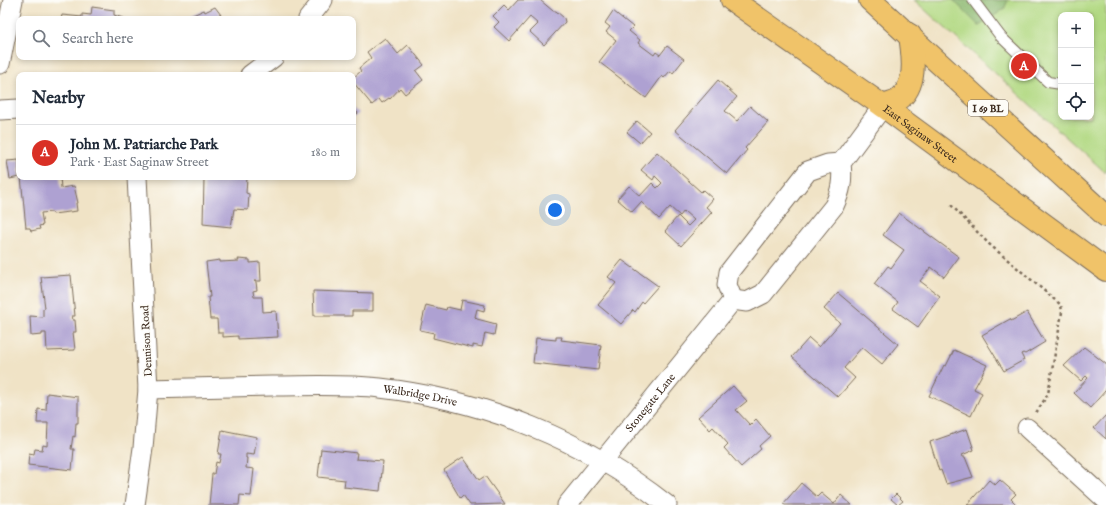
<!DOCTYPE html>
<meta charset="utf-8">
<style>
:root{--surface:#fff;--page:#f6f6f7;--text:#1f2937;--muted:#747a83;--line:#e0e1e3;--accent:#d93025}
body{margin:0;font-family:"IM FELL English",serif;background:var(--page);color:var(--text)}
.controls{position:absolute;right:12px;top:12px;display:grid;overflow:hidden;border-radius:8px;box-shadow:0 2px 6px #0003}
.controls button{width:36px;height:36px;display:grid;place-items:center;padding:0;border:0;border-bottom:1px solid var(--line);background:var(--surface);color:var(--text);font:20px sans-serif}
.you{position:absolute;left:555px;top:210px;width:14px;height:14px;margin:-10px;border:3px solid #fff;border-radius:50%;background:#1a73e8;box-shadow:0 0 0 6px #1a73e833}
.badge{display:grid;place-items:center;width:26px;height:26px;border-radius:50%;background:var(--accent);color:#fff;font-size:13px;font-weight:700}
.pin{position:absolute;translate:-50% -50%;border:2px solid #fff;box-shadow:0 1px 4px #0006}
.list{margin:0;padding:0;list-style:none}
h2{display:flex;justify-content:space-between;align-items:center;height:52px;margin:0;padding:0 16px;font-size:17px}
h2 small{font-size:13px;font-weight:400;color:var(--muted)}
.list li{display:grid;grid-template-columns:26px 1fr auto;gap:12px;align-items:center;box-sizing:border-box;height:56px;padding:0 16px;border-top:1px solid var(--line)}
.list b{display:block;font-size:15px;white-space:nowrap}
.list p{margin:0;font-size:13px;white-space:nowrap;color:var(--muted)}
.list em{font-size:13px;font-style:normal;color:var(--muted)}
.icon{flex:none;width:22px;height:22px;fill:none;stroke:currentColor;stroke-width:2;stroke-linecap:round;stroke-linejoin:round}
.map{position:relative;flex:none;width:1106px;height:505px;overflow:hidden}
.search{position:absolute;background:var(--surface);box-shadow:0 2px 6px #0003;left:16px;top:16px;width:340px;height:44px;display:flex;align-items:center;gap:10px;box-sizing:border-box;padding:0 14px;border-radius:8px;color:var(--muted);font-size:15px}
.panel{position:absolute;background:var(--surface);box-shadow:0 2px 6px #0003;left:16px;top:72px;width:340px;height:108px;border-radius:8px}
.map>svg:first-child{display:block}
.green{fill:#b2d983;stroke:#768250;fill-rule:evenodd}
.forest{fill:#8db971;stroke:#647248}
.building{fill:#aea1d2}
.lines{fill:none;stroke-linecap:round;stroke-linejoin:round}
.service-casing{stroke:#7a6b59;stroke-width:12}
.minor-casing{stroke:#7a6b59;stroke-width:21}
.primary-casing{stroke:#7a6b59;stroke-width:24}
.path{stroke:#7a6b59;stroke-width:2.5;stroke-dasharray:3 3;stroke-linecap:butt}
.service{stroke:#fff;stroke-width:10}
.minor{stroke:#fff;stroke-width:19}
.primary{stroke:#f0c369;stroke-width:22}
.labels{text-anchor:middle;stroke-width:3;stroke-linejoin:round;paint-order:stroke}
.shield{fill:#fdfcf7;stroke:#75695f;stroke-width:1}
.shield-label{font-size:10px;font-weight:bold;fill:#3b2a1e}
.street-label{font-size:11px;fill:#3b2a1e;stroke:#fdfcf7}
</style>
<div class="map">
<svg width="1106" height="505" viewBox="0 0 1106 505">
<rect width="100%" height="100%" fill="#fdfcf7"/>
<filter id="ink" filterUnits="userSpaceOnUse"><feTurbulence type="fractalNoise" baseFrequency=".025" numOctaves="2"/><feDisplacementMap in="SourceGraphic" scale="8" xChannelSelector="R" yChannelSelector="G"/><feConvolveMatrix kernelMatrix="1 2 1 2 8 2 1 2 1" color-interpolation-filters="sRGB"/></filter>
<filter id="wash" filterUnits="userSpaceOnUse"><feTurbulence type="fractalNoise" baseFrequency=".012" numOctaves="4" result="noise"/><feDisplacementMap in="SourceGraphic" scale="16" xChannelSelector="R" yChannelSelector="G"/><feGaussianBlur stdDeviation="0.9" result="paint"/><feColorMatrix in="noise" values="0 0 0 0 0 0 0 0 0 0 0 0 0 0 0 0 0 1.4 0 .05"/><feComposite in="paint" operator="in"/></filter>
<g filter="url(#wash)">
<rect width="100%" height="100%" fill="#f0e3c6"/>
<path class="green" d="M914,0H1106V173ZM1061,15H1091V117H1061Z"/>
<path class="forest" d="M953,0H1008L1004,9L979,26Z"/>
<g id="blocks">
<path class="building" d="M518,0H540L553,11H556L564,18L565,22L544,45L530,32L538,24L530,17L509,41L494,27L499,22L493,16L504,5L509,10Z
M92,7L114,10V15L126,19H61L62,15L82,17V14L91,15Z
M215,7L221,15L219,16L220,19H184L204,10L205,12Z
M613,11L633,27L629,31L640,40L638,43L654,55L656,52L660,55L667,46L684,59L673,73L670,71L664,78L662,76L646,98L599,62L616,40L606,32L610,27L605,23Z
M385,38L398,54L408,45L424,65L416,71L423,80L405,94L400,88L390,99L389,98L382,103L379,99L372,105L353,82V78L361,71L359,68L371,58L367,52Z
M718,80L737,97L725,111L737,121L750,106L768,122L745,148L747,150L727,174L675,130Z
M353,108L358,113L353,118Z
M637,121L650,132L640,143L627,132Z
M657,152L701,192L703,190L713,199L706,207L712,212L681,246L665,231L678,216L688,226L694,220L684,211L680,216L670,207L659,219L641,202L632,212L617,199L629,186L640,196L652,183L657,188L662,183L655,176L653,180L641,170Z
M19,160V177L10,179L7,161Z
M21,177H60L61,188L74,186L78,203H76L77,211L53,214L52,212L41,213L43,225L39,226L40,229L31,231L30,228H26Z
M208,177L247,178L246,193L249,194L248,210L234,209L231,227L203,224L204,178L208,179Z
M899,213L959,257L944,277L931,267L920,281L940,296L918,327L893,309L898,302L874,284L888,266L891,268L904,250L883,235Z
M238,259L250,260V263L260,262L261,281H254L256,282L257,290L253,291L254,297H262L263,312L276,311L278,337L238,339V336L223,337V333H218L217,319H210L208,297H210L206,262L220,260V262L239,261Z
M622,260L658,286L643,303L642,302L635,312L633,310L621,324L598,305L616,283L608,277Z
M71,275L75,316H72L73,320H75L76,332H73L75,350L47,351L46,333H42V335L31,336L30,316L43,317V309L45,308L41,277Z
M313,291L373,293V311H352V316H314Z
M838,293L898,344L882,364L862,347L844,368L855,378L838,397L792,357L809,338L819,347L840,323L824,309Z
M462,300L485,305L484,311L477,309L475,317L477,319L496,324L494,335L485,333L482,347L473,345V348L433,338L434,333L420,330L426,305L446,310L447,307L460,310Z
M1027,312L1045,342L1025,354L1023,353L1021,354L1024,360L1004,371L982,335L1010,319L1011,321Z
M556,337H562L561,340L601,345L598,370L533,363L536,338L556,340Z
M1084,347L1106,364V390L1090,408L1074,393L1088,378L1086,376L1081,381L1064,366Z
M954,350L987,365L974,389L982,393L971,416L929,396L944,365L946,366Z
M733,386L747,401L736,410L750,425L756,419L770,436L759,446L761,449L741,467L724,448L728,444L713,427L710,430L698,417Z
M47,393L78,397V423H76L75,437L73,436L71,449H74L72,470L28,465L29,453L34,454L35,449L42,450L43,445L47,446L48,423H37L38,409L46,410Z
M1106,415V439L1094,428Z
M967,429L974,450L962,455L963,457H965L973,477L946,484L941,470L939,471L930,442Z
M222,430L257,437L254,455L246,454V458H247L246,468L254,469L251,496L240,495L239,505H209L212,474H214L216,462L219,463L221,454H218Z
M321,449L357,453L356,459L383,461L380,491L344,487L345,480L318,477Z
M463,457L479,480L485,476L505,504L470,505L463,495L460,498L444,470Z
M989,480L995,485L1000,480L1016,494L1011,499L1017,505H967Z
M801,483L817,497L821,493L834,504L841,495L852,505H785L783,504Z
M896,494L903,501L898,505L891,499Z"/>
</g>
</g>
<g filter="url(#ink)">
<use href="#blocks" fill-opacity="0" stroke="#7a6b59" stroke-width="1"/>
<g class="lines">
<defs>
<path id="service" d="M973,0L1001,37L1048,82L1061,84"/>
<g id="minor">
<path d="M308,19L323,0"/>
<path d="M0,64L13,0"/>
<path d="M250,75L274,57"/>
<path d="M0,110L19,109"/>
<path d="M733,300L747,302L763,294L834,206C841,191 843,180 841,163L883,106"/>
<path d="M733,300L727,285L729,272L808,171L828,164L841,163"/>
<path id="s1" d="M148,389C189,388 230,387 272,386C308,386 344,384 380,388C485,400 585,440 667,505"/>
<path d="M1027,428L1106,500"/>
<path d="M135,505L143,448L148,389L137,177"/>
<path id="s2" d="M567,505L733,300"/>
</g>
<g id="primary">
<path id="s3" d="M732,0L883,106L1106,270"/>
<path d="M870,0L1106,216"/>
<path d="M883,106C888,104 894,103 898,100C918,85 913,57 910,35"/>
</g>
</defs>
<use href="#service" class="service-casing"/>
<use href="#minor" class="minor-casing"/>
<use href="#primary" class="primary-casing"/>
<path class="path" d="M951,205L989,244L1061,305L1062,312L1048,394L1036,413"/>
<use href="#service" class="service"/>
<use href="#minor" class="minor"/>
<use href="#primary" class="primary"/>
</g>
</g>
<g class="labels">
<rect class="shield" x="968" y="100" width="40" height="16" rx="3"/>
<g class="shield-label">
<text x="988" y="112">I 69 BL</text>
</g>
<g class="street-label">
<text dy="4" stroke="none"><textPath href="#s3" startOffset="231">East Saginaw Street</textPath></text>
<text transform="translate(146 341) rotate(-93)" y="4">Dennison Road</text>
<text dy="4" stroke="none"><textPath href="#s1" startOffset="273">Walbridge Drive</textPath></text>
<text dy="4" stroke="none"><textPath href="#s2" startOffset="132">Stonegate Lane</textPath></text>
</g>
</g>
</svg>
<div class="controls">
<button>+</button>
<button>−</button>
<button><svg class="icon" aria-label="locate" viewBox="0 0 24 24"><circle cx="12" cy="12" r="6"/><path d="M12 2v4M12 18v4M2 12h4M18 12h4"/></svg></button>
</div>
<div class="you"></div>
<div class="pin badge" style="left:1024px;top:66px">A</div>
<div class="search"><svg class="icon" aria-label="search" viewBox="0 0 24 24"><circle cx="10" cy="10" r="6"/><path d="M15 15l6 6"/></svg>Search here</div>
<section class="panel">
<h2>Nearby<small></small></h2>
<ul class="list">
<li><span class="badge">A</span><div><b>John M. Patriarche Park</b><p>Park · East Saginaw Street</p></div><em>180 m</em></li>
</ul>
</section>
</div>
